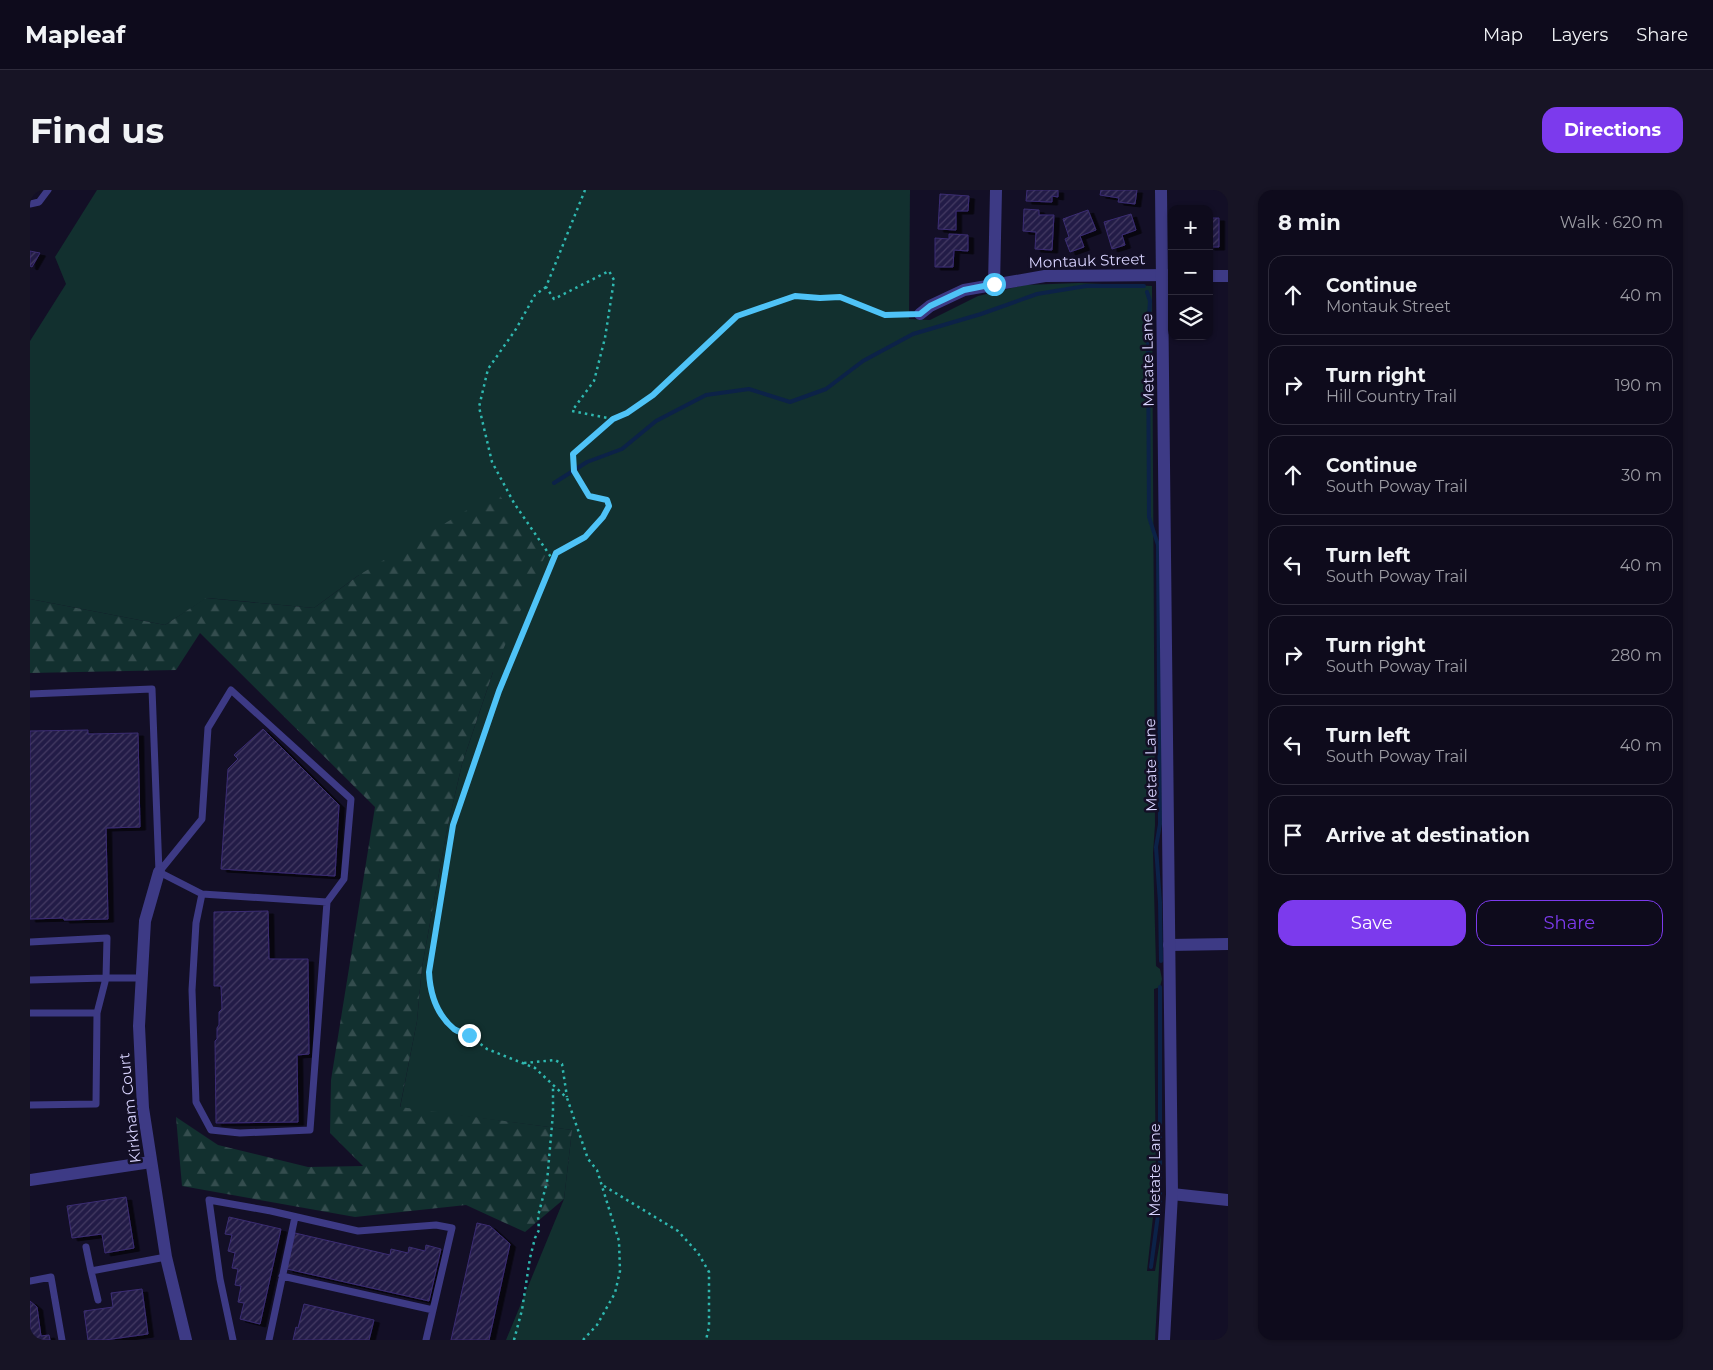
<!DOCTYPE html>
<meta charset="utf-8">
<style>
:root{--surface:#0e0b1c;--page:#171425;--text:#f1f3f6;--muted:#9b9ba3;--line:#2e2b3b;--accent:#7c3aed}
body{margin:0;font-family:Montserrat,sans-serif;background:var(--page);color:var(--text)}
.controls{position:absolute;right:15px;top:15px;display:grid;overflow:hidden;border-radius:10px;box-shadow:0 1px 4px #0004}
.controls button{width:45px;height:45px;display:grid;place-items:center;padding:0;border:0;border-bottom:1px solid var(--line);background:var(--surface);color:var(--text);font:25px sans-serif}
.stop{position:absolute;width:15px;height:15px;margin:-11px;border:4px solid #4fc3f7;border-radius:50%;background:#fff}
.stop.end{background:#4fc3f7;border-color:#fff;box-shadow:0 1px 5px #0008}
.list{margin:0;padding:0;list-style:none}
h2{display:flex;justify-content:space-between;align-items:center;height:65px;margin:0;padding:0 20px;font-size:21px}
h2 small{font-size:16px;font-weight:400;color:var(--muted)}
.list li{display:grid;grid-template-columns:32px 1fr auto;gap:15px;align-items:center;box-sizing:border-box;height:80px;margin:0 10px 10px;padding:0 10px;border:1px solid var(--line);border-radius:15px}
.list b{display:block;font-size:19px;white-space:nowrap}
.list p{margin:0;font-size:16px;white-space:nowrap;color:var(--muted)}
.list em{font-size:16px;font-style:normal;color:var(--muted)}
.actions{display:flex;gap:10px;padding:15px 20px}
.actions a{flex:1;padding:11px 0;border:1px solid var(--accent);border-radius:15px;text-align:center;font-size:18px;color:var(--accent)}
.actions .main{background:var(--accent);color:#fff}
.icon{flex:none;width:28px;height:28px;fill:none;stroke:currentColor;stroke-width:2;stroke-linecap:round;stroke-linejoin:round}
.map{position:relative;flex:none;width:1198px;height:1150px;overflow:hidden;border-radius:15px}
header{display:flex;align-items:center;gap:30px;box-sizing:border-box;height:70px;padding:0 25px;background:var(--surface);border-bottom:1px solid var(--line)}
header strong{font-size:24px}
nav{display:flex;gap:28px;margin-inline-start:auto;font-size:18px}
.intro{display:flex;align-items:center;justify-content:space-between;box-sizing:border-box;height:120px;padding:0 30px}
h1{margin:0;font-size:35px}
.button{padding:12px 22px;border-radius:15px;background:var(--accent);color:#fff;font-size:18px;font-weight:700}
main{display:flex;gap:30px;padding:0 30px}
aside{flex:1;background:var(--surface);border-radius:15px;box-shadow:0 1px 4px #0004}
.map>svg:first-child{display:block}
.grass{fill:#12302f}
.forest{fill:url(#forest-firs)}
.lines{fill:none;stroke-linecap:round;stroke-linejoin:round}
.stream{stroke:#0c2248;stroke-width:4}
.building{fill:url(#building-hatch);stroke:#3b2d73;filter:url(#shadow)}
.path{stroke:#2fb8b0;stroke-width:2.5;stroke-dasharray:2.5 4;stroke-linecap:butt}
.service{stroke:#3d3a85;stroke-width:7}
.minor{stroke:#3d3a85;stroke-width:12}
.tertiary{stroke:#3d3a85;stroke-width:12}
.route{stroke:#4fc3f7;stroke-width:6}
.labels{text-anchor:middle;stroke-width:5;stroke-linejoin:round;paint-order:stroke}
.street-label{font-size:15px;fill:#d9d4ff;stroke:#130f26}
</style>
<header>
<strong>Mapleaf</strong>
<nav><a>Map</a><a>Layers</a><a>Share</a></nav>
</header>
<div class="intro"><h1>Find us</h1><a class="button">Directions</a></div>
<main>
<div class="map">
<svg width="1198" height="1150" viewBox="0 0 1198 1150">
<defs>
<pattern id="forest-firs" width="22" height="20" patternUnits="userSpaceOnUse" patternTransform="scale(1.25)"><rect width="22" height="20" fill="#12302f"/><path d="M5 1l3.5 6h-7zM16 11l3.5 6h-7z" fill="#344d4e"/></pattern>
<pattern id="building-hatch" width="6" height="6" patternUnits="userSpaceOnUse" patternTransform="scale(1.25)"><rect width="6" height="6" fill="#241b47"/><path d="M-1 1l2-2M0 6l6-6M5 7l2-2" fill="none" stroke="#433b63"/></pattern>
<filter id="shadow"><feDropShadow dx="5.5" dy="3" stdDeviation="0" flood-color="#0009"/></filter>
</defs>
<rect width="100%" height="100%" fill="#130f26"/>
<path class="grass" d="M67,0H880L879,129L900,130L948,106L994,95L1049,93L1122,96L1125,635L1123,663L1126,776L1130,779L1132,789L1130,797L1124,799L1126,1000L1117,1081H1125L1131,1044L1125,1150H476L534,1009L542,940L370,918L387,831L392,777L417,639L432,574L463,482L329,385L284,418L177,408L135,435L0,409V151L36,94L25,67Z"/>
<path class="forest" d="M467,302L515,366L463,482L432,574L417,639L392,777L387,831L370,917L542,940L534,1009L495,1042L436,1015L325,1027L152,996L146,927L188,955L278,977L333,976L300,943L301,890L345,617L170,443L146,480L0,483V409L135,435L176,408L284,418L329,385Z"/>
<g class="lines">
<path class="stream" d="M1117,102L1120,111L1118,140L1119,327L1128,355L1130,634L1126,657L1130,712L1131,771
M524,293L557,272L592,259L626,231L676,205L719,199L760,212L796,199L833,171L883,144L951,124L1007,104L1056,96H1114
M1121,1077L1130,1010V797"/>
</g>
<path class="building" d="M997,0H1028V7L1022,6V12L996,11Z
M1071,0H1107L1105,14L1088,12L1089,8L1070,5Z
M910,4L939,6L938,21H926V40L908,39Z
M994,19L1009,20V25H1024L1022,60L1005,59L1006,42L993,41Z
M1058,20L1066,40L1050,46L1054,57L1040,62L1035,49L1039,47L1033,29Z
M1101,24L1106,40L1092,45L1095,55L1082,59L1074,32Z
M1179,28H1189V57H1179Z
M919,44L938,45V61L924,60L923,77H905V48L919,49Z
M0,61L10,63L2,77L0,76Z
M233,539L309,615L305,686L191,679L198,579L208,569L204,565Z
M58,540V544L108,543L110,637L76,638L78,729L34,730V728L0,729V541Z
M238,721L239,769H278L279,864L267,865L268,932L186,933L185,851L187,849V838L189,835V822L192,819L191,796H184V722Z
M96,1007L104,1058L75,1063L72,1044L42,1048L37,1016Z
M199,1027L251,1039L230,1134L210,1129L214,1113L208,1112L211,1096L205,1095L208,1079L202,1078L205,1063L198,1061L202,1045L195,1044Z
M447,1033L460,1036L480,1054L459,1150H421Z
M265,1043L360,1065L361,1059L378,1063L379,1057L395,1061L396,1055L411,1059L399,1111L257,1079Z
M112,1099L118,1144L75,1150H58L54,1121L83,1117L81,1103Z
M0,1111L7,1117L11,1146L19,1145L20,1150H0Z
M274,1114L344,1130L339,1150H263L266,1137L268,1138Z"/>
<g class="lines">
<path class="path" d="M516,97L505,105L486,139L458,179L449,217L462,272L484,313L523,370
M583,229L597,223L623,205L707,127L765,106L790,108L809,107L855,125L879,124
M494,873L525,870L532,874L537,907
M574,996L648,1041L668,1063L679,1082V1137L676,1150
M484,1150L492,1120L500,1068L505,1048L509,1040L508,1026L517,992L523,923V896
M553,1150L567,1135L585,1103L590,1081L589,1051L567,980L558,969L537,908L505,878L457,859L439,845L425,840L407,818L400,797L399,782L423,635L469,501L526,363L555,347L573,327L579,317L577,310L559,306L544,281L543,264L583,229L542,221L564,191L575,148L584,90L579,81L524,109L516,97L555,0"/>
<path class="service" d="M0,14L9,12L18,0
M0,504L122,499L129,682
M129,682L172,704L297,712L280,940L210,943L181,940L166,912L162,800L166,733L172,704
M129,682L172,629L178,538L201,500L321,609L314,689L297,712
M0,752L77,748L76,788L0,790
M0,823H67
M0,915L66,914L67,823L76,788H112
M56,1057L61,1081
M252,1086L403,1120
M0,1091L21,1087L32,1150
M68,1110L61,1081L136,1067
M203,1150L190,1089L179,1010L241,1021L328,1041L406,1035L422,1038L396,1150
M239,1150L265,1027"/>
<path class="minor" d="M1179,86H1198
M964,95L966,0
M890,124L900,116L934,100L1015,86L1142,85
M129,682L115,731L109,836L113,918L136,1067L156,1150
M1139,755L1198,754
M1142,1004L1198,1010"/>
<path class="tertiary" d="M1131,0L1142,1004L1134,1150
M0,990L121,972"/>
</g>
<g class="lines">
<path class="route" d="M439,845C435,843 428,842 424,839C407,825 400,803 399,782L423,635L469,501L526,363L555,347L573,327L579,316L577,310L559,306L544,281L543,264L583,229L597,223L623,205L707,126L765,106L790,108L810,107L855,125L890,124L900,116L934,100L964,94"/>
</g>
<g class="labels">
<g class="street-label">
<text transform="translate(1057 71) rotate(-2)" y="5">Montauk Street</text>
<text transform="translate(1118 170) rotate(-91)" y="5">Metate Lane</text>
<text transform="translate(1121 575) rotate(-91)" y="5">Metate Lane</text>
<text transform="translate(100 918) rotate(-96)" y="5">Kirkham Court</text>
<text transform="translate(1125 980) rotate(-90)" y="5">Metate Lane</text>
</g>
</g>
</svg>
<div class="controls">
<button>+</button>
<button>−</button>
<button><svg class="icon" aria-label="layers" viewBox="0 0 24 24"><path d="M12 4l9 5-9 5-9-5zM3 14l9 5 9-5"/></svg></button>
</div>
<div class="stop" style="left:964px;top:94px"></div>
<div class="stop end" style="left:439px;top:845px"></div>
</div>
<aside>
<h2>8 min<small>Walk · 620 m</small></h2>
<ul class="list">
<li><svg class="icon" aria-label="ahead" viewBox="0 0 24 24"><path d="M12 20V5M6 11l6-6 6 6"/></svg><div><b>Continue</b><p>Montauk Street</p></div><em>40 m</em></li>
<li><svg class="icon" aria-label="right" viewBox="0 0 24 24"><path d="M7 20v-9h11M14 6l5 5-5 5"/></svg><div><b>Turn right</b><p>Hill Country Trail</p></div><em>190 m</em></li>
<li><svg class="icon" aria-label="ahead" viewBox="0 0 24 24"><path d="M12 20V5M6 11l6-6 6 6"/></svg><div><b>Continue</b><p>South Poway Trail</p></div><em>30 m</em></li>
<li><svg class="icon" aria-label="left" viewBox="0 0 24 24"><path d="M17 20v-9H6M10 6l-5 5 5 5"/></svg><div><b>Turn left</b><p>South Poway Trail</p></div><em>40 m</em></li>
<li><svg class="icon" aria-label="right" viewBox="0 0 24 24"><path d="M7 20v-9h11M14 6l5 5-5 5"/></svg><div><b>Turn right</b><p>South Poway Trail</p></div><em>280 m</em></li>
<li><svg class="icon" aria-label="left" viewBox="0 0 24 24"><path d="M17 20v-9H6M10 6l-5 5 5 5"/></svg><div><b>Turn left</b><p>South Poway Trail</p></div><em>40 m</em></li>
<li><svg class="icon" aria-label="arrive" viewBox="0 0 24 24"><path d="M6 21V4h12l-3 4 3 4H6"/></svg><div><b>Arrive at destination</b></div></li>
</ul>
<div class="actions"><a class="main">Save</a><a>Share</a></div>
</aside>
</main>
